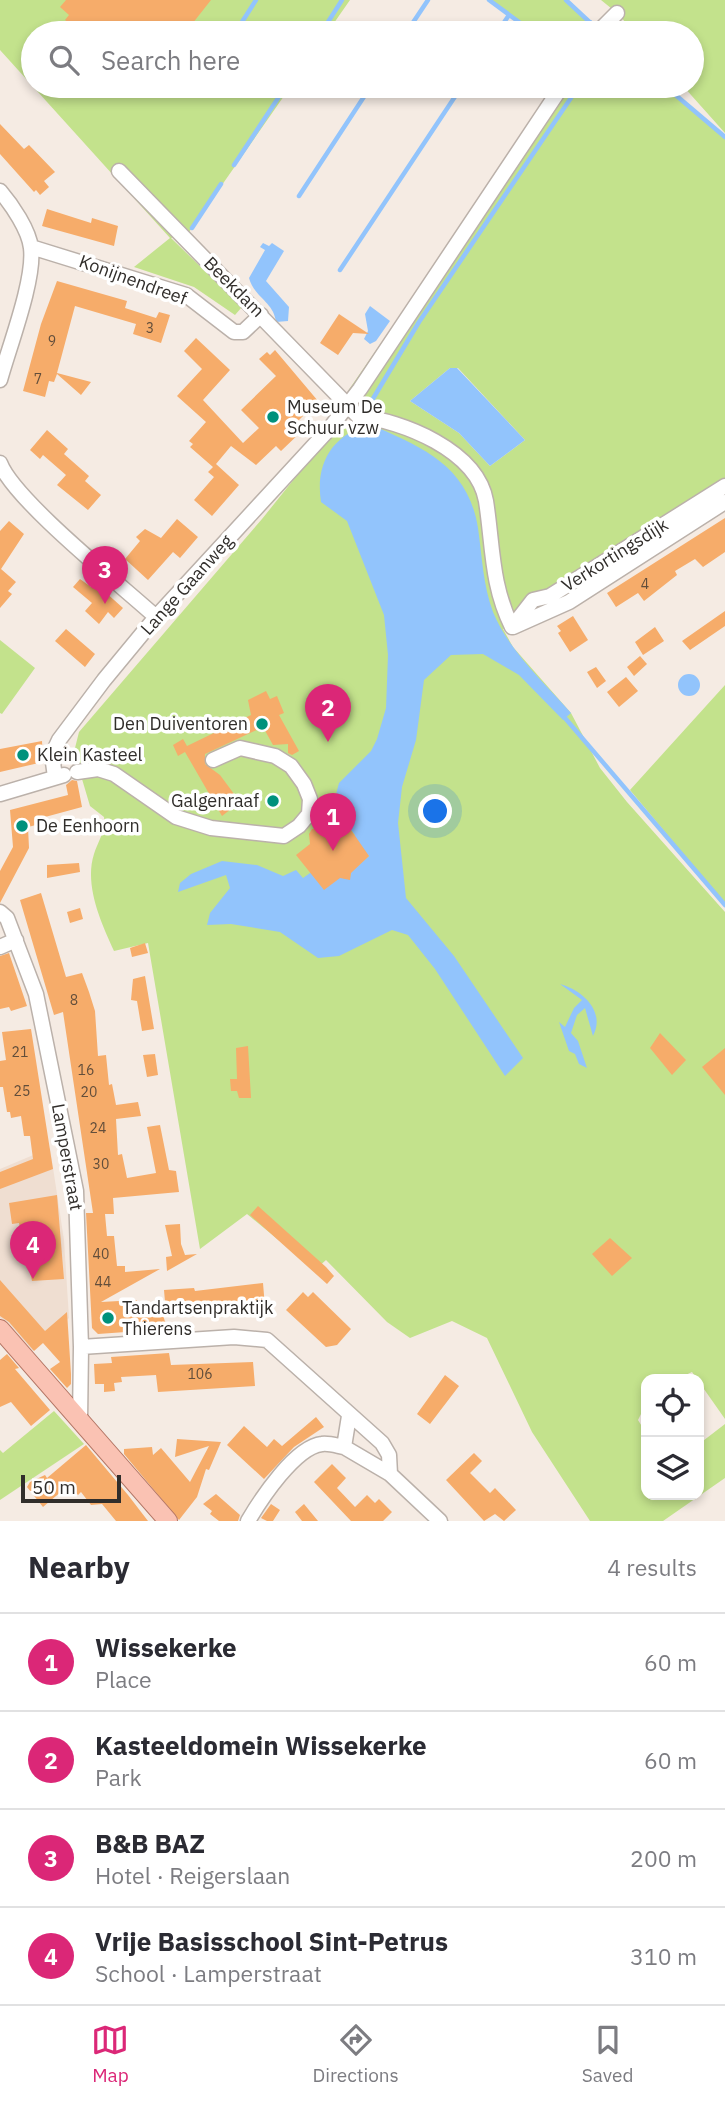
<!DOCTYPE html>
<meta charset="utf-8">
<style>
:root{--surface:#fff;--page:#f7f7f7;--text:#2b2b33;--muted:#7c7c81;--line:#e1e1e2;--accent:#db2777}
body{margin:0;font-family:"IBM Plex Sans",sans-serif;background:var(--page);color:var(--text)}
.controls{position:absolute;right:21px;bottom:21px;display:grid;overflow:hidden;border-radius:14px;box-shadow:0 4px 10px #0003}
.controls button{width:63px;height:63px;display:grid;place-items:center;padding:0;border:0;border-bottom:2px solid var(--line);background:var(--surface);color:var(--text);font:35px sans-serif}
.scale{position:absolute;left:21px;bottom:18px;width:100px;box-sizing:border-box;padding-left:7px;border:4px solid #312e2b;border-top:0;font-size:19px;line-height:24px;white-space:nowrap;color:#312e2b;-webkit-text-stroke:5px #fff;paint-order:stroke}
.you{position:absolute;left:436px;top:812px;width:24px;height:24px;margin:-18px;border:5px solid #fff;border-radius:50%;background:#1a73e8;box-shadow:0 0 0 10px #1a73e833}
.badge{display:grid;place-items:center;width:46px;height:46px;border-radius:50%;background:var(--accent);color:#fff;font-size:23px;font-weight:700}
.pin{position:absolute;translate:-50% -58px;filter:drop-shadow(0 2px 4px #0008)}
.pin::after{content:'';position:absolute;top:37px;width:24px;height:21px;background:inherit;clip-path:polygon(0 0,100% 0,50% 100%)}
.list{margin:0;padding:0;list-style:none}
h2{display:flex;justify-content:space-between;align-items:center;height:91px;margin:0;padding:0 28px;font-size:30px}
h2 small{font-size:23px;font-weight:400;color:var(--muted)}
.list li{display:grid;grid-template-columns:46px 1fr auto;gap:21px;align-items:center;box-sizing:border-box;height:98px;padding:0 28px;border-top:2px solid var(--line)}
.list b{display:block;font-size:26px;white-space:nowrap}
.list p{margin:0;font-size:23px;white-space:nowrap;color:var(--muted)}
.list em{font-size:23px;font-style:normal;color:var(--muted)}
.icon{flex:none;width:38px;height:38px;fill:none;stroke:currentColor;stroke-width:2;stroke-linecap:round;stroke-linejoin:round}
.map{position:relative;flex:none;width:725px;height:1521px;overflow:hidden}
.search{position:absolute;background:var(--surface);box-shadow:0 4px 10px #0003;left:21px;right:21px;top:21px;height:77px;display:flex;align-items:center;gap:18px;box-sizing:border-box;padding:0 24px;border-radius:38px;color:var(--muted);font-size:26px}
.sheet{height:483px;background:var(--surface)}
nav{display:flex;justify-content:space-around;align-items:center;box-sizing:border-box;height:98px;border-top:2px solid var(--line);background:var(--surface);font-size:19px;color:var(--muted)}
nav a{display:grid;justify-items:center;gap:4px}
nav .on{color:var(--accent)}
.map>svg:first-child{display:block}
.built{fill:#efded1}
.green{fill:#c3e28c;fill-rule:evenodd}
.water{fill:#92c4fc}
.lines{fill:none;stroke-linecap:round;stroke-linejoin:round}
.stream{stroke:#92c4fc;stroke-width:4.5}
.building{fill:#f6ac6a}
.minor-casing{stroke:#bbb1aa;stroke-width:17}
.major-casing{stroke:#b27463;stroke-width:20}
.minor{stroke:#fff;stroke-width:14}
.major{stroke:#fac2b3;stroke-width:18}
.poi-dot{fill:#00917c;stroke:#fff;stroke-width:2.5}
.labels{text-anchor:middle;stroke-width:7;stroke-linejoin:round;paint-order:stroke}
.number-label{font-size:14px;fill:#624e3b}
.street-label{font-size:18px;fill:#312e2b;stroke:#fff}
.poi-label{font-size:18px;fill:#312e2b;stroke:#fff;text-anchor:start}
</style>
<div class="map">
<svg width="725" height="1521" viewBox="0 0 725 1521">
<rect width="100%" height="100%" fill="#f5ebe3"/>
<path class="built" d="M50,1148L64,1240L69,1318L30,1353L0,1318V1169Z"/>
<path class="green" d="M0,0H350L327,33H33V86H291L187,235L171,238L242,307L235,315L194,287L134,267L170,238L0,50Z
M489,0H566L597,29L617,13L601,0H725V133L683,86H692V33H635L618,14L612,33H530Z
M558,86H665L725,137V494L569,593L503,629L513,647L571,713L600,768L627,802L725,912V1419L692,1372L677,1379H646V1404L638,1420L646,1433V1495H699V1444L725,1424V1478L663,1521H590L532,1432L487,1338L452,1321L410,1338L387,1322L326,1260L315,1270L247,1214L200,1249L148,943L114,951C101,923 84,885 94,854C98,841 106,831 104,817L90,806L74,752L79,732L262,519L331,433L345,425L365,422L348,391ZM450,368H458L525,440L490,466L459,433L410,401Z
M0,640L35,668L2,714L0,713Z
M725,685V904L630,790Z
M54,1411L84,1444L0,1500V1450L3,1453Z"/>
<path class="water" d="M263,243L269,246L272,243L284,251L266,281L289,307L288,321L276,322C274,302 254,297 249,278L265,250L260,247Z
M370,306L390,321L376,341L370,344L364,339L368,331L365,314Z
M450,368H457L525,440L490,466L459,433L410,401Z
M369,424C422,447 468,465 478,528C482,556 483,585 493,612C509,651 544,682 571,713L563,720L519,675L483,654L451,655L424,680L416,740L402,787L398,823L406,898L454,956L523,1058L505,1076L435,969L408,935L392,930L339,956L318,958L280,932L231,924L207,925L210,913L230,888L226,875L178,892L180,883L191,874L222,861L257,865L283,876L296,870L303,878L310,873L350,877L351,872L369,856L353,838L355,835L351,830L346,831L337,819L335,798L339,783L371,751L377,739L386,708L388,655L384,615L347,521L321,502C315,463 332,436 369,424Z
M678 685a11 11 0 1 1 22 0a11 11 0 1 1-22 0Z
M560,984C582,990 606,1011 593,1036L585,1008L577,1015L571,1033L578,1041L587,1068L579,1064L575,1054L569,1051L559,1022L565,1027L574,1008L582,1000Z"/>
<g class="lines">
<path class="stream" d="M489,0L534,33
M566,0L597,29
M235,33L256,0
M321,33L342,0
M406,33L428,0
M497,33L509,15
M583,33L590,22
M645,33L650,27
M665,86L725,137
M234,165L286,86
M299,196L371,86
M192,228L221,184
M340,270L462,86
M371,402L419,322L579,86
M565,718L725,905"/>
</g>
<path class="building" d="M66,0H211L185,33H124L109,21L99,33H81L65,20L69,15L60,7Z
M0,124L24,149L29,145L55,172L44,181L49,187L40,195L36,190L34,192L0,154Z
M47,209L91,223L92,218L118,226L114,246L42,226Z
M57,281L127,301L125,308L156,318L159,312L170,315L161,343L133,334L136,324L75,306L57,373L91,382L81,395L57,374L54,382L49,381L45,397L23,391L41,324Z
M339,314L369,334L353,333L338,355L320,343Z
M196,338L230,370L203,400L243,443L259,428L241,410L276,376L259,359L267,352L270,355L275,350L318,401L296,423L303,430L281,451L276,446L256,465L231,446L216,464L239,485L212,516L194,500L214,477L208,472L213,467L190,447L193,444L189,441L206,422L177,396L202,369L184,351Z
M47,430L68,449L64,454L89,476L85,481L101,495L88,510L57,485L66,475L43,455L40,459L30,450Z
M725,518V552L703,567L695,559L675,571L677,575L644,601L638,593L616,607L607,593Z
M177,519L198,537L180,558L173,552L148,580L125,559L140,541L136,537L145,529L161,538Z
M9,521L24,534L1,569L16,582L8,591L12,594L0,608V531Z
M80,579L91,587L95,583L123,608L114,618L108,612L99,624L85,611L92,603L73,587Z
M725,611V626L690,650L682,641Z
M573,616L588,640L570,652L558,633L561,631L557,626Z
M655,627L664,641L643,655L635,642Z
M66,629L95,654L85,667L55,641Z
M640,656L647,664L634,676L627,667Z
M596,667L606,681L597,688L587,672Z
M626,677L638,691L619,707L607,692Z
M266,691L270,699L277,696L284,713L279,715L299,751L292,755L288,753V744L273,745L263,727L205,754V764L220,775L240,802L222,816L185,752L178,756L173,745L183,739L187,746L251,715L248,700Z
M42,741L43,762L0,772V749Z
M72,780L77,781L82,807L34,820L36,825L28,827L29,848L0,903V871L13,847L10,810L68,795L66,785Z
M337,819L346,831L351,830L369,856L351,873L350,880L340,878L324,890L296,855L310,844L309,834L312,829L326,828Z
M79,863L80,872L47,878V865Z
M41,893L66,977L82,973L89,992L95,1011L98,1056L106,1055L109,1085L112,1084L116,1105L138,1102L141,1116L116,1119L118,1155L122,1154L127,1178L156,1173L147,1127L160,1125L169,1170L176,1171L179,1192L113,1198L114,1214H105L107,1236H114L117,1266H125V1272L160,1269L101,1302L137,1300L138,1306L160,1304L167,1329L98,1334L92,1328L86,1213H93L63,1012L54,1015L20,900Z
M80,908L83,919L70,923L67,912Z
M145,943L148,953L132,957L130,948Z
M9,953L27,1006L11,1011L9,1007L0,1009V956Z
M145,976L154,1029L142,1031L137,1001L131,1000L133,979Z
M31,1029L53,1169L0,1189V1172L33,1159L30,1136H24L21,1116L11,1118L10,1112H7L3,1087H0V1061L6,1060L2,1032Z
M660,1033L686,1060L672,1075L650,1048Z
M248,1046L251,1098H239L237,1091H231L230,1079H237L236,1048Z
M725,1048V1095L702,1067Z
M155,1054L158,1075L147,1077L143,1055Z
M57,1195L64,1279L32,1281L19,1223L12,1224L9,1203Z
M258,1206L326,1267L334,1276L327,1284L250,1215Z
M180,1224L181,1244L185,1255L197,1254L167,1271L166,1257L172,1256L165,1225Z
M610,1238L632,1258L612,1276L592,1254Z
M0,1280L45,1331L67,1312L71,1374V1384L67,1388L50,1369L60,1362L43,1343L34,1351L9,1322L0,1316Z
M263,1283L265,1307L166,1314L164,1290L194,1288L195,1291Z
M303,1292L308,1297L313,1292L351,1329L337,1345L326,1347L286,1310Z
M169,1353L171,1365L253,1362L255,1386L158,1392L156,1375L121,1377L122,1382L114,1383L115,1391L104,1392V1384H95L94,1364L112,1363L111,1357Z
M7,1354L19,1368L15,1369L50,1410L31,1426L11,1402L0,1407V1360Z
M445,1375L459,1386L430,1424L417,1414Z
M316,1417L324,1427L294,1447L264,1479L227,1445L244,1426L267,1447L274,1439L282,1446Z
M177,1439L221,1442L209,1470L206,1469L197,1497L179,1520L124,1454V1449L152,1447L153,1455L161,1448L190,1482L209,1446L175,1457Z
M86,1445L128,1495L148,1521H116L102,1504L91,1505L81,1492L78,1495L69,1485L43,1507L27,1487L30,1482L45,1475L47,1478Z
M474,1453L482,1461L470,1473L490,1493L495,1488L516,1510L504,1521L495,1514L484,1521L446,1480Z
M332,1464L346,1478L337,1488L355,1507L367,1495L375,1503L379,1499L392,1512L383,1521H351L314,1482Z
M216,1494L240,1515L238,1521H219L210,1514L212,1511L203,1504Z
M271,1504L280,1510L273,1521H267L261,1518Z
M304,1504L318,1521H302L295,1512Z"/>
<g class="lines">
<defs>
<path id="minor" d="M597,33L617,13
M119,171L358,416C402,421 477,450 486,501C493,546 491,585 512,627
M0,191C12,205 29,230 31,248C35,280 9,347 0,380
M31,247L186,295L234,332H243L261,315
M0,463C14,500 122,586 156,617
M512,627L533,600L550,596L725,486
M513,627L569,602L725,502
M77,772L98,769L114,774L176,817L211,828L284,836L299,826L309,814L310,799L304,784L291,766L275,756L240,748L213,760
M55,777L52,755L59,740L104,680L156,617L330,428L360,389L562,86
M0,794L64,775
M0,912L7,918L36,994L76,1191L81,1347L80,1421
M0,947L16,940
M81,1347L234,1337L267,1340L382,1443L389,1455L390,1474L440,1521
M349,1416L344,1447L390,1474
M248,1521C261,1499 295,1447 322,1444C329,1443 338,1446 344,1447"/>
<path id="major" d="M0,1329L168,1521"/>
</defs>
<use href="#minor" class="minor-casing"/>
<use href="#major" class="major-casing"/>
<use href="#minor" class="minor"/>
<use href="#major" class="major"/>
</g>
<g class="poi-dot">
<circle cx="273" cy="417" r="7"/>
<circle cx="262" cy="724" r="7"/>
<circle cx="23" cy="755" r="7"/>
<circle cx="273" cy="801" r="7"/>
<circle cx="22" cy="826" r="7"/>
<circle cx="108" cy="1318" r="7"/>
</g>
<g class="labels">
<g class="number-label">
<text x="150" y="333">3</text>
<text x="52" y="346">9</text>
<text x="38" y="384">7</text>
<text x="645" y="589">4</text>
<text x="74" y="1005">8</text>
<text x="20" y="1057">21</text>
<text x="86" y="1075">16</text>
<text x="22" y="1096">25</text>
<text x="89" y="1097">20</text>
<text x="98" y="1133">24</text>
<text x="101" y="1169">30</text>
<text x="101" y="1259">40</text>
<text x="103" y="1287">44</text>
<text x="200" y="1379">106</text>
</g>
<g class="street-label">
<text transform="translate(133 280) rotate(20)" y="6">Konijnendreef</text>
<text transform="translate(234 287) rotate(45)" y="6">Beekdam</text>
<text transform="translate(615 555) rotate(-32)" y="6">Verkortingsdijk</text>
<text transform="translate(187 585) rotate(-48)" y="6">Lange Gaanweg</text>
<text transform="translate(67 1157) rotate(80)" y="6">Lamperstraat</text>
</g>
<g class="poi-label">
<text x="287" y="413">Museum De<tspan x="287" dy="21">Schuur vzw</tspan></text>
<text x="248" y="730" text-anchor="end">Den Duiventoren</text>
<text x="37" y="761">Klein Kasteel</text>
<text x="259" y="807" text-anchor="end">Galgenraaf</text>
<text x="36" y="832">De Eenhoorn</text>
<text x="122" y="1314">Tandartsenpraktijk<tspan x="122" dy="21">Thierens</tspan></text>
</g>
</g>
</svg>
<div class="controls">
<button><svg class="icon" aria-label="locate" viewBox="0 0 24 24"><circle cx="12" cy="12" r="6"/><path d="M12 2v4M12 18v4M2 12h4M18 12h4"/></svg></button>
<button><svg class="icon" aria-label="layers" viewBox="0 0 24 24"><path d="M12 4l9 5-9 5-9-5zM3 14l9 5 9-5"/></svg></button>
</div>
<div class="scale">50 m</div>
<div class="you"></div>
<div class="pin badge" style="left:333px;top:851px">1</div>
<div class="pin badge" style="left:328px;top:742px">2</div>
<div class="pin badge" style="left:105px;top:604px">3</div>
<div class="pin badge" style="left:33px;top:1279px">4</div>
<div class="search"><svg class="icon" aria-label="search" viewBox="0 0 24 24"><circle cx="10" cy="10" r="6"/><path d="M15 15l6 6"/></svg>Search here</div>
</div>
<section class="sheet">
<h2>Nearby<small>4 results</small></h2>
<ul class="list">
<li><span class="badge">1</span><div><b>Wissekerke</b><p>Place</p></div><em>60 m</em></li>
<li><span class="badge">2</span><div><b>Kasteeldomein Wissekerke</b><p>Park</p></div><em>60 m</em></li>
<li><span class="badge">3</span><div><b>B&amp;B BAZ</b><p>Hotel · Reigerslaan</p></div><em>200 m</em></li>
<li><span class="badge">4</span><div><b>Vrije Basisschool Sint-Petrus</b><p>School · Lamperstraat</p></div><em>310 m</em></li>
</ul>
</section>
<nav>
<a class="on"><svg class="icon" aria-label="map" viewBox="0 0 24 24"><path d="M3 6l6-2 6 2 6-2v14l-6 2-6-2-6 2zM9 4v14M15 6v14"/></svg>Map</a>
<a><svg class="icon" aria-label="directions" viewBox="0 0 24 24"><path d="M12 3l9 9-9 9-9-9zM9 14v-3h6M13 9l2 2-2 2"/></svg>Directions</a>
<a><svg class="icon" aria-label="saved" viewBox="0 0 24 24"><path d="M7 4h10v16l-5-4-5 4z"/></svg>Saved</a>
</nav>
